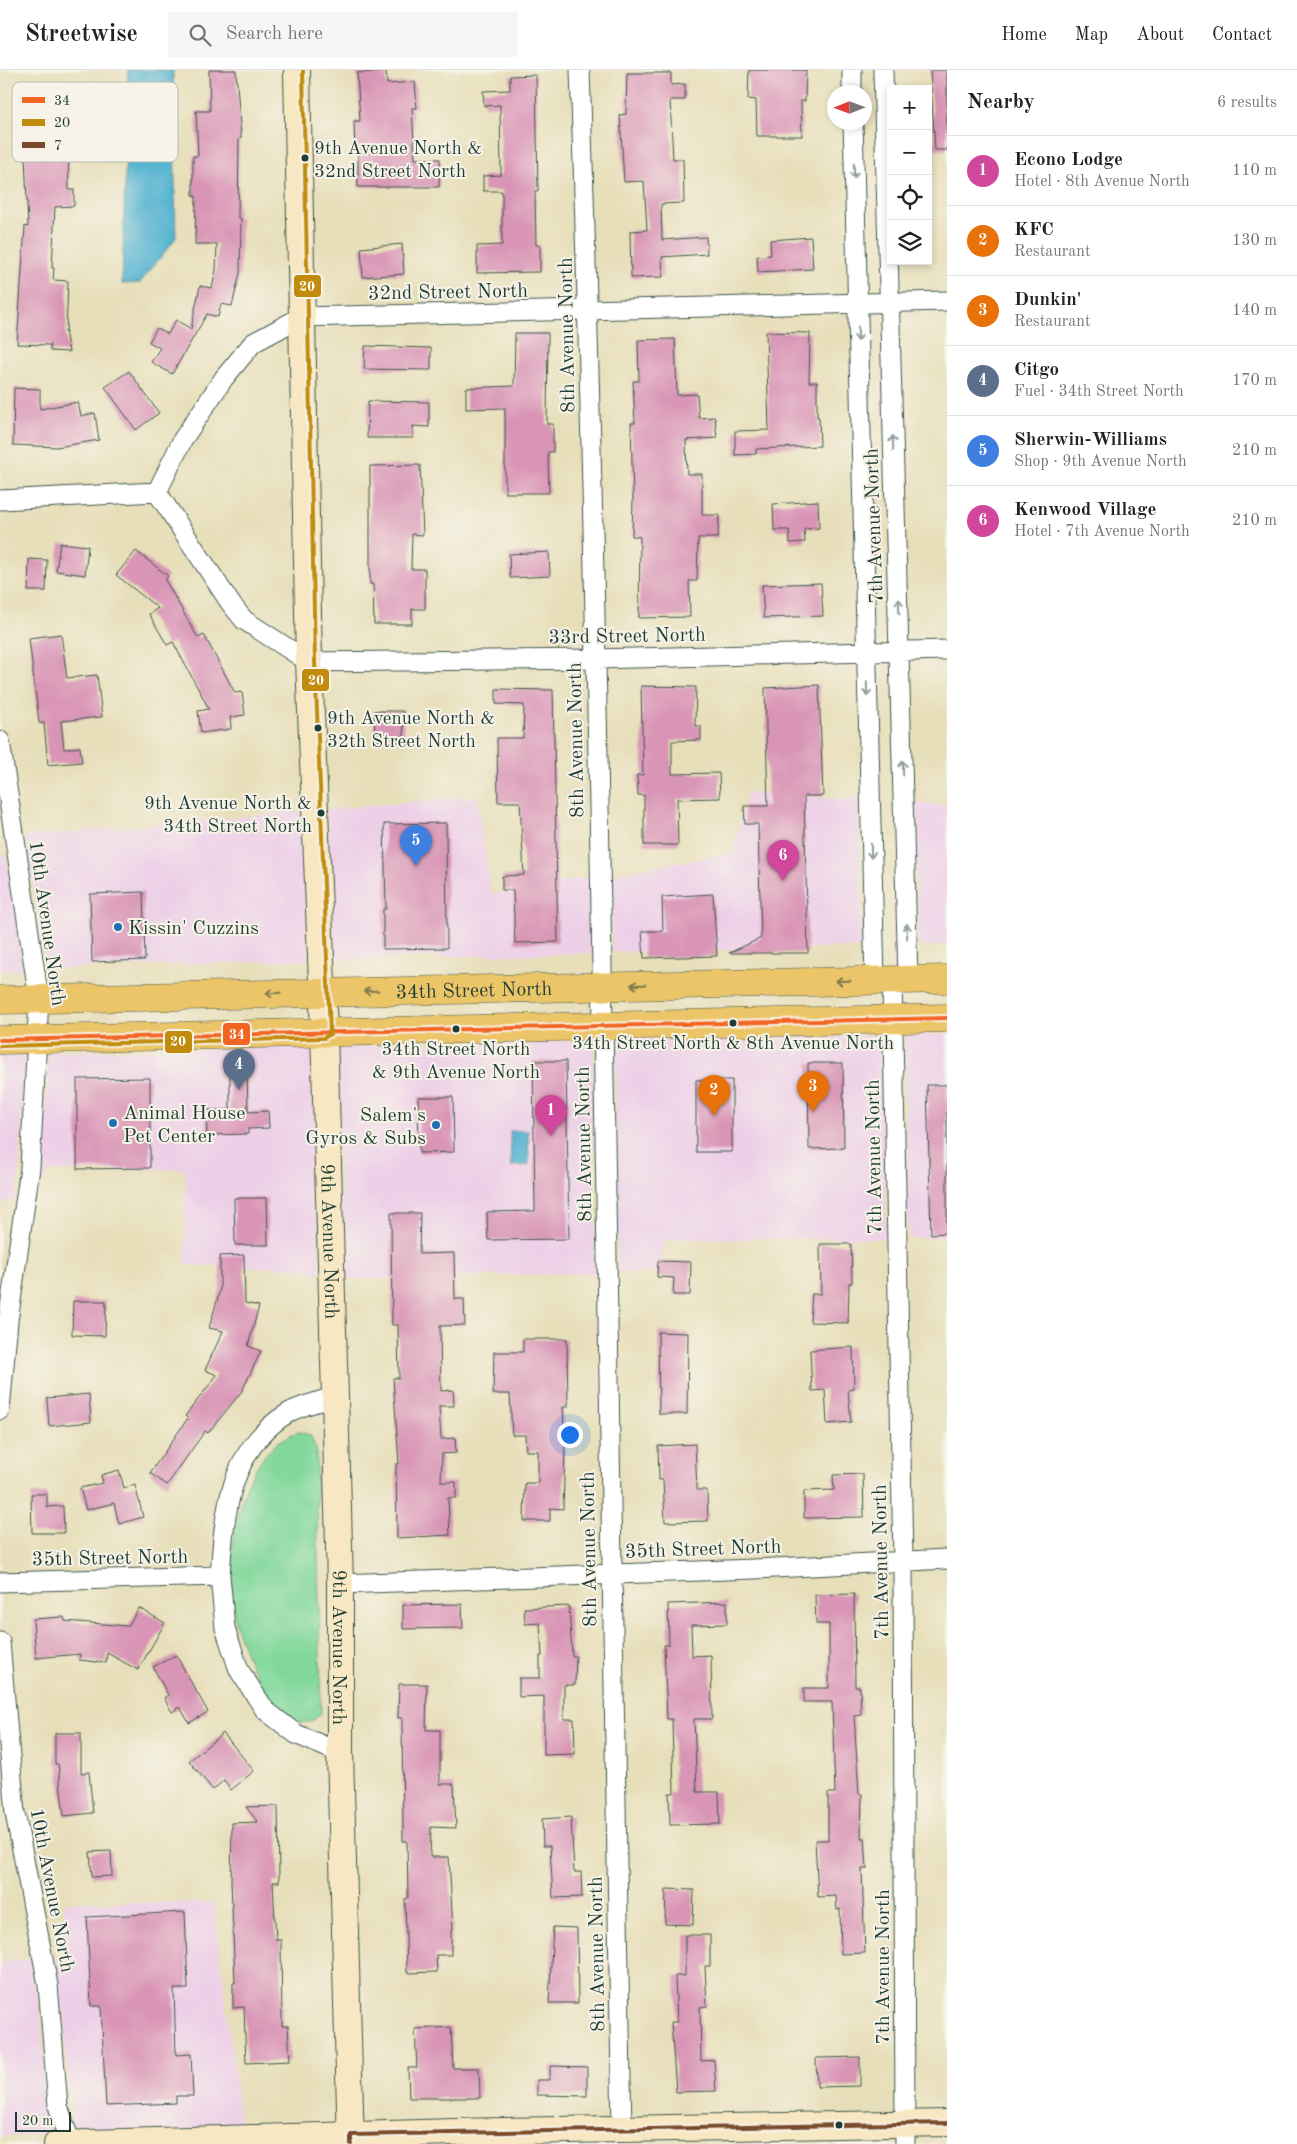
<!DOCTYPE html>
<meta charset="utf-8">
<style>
:root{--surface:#fff;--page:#f6f6f6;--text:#222;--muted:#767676;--line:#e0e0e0;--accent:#2563eb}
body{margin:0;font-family:"Old Standard TT",serif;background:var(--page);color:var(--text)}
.controls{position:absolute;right:15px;top:15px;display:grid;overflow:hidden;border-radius:0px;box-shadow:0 2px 8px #0003}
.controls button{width:45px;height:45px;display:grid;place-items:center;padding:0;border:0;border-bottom:1px solid var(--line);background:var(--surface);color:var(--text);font:25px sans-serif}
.compass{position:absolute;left:827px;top:15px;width:45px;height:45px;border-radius:50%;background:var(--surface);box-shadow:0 2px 8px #0003;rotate:269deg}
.scale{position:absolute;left:15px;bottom:12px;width:56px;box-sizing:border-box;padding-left:5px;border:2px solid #1f3d34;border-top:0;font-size:14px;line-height:18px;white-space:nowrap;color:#1f3d34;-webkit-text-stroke:4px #f7f3e8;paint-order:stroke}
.you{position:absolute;left:569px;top:1364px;width:18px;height:18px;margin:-12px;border:4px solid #fff;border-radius:50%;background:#1a73e8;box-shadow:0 0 0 8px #1a73e833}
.badge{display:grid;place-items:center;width:32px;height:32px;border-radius:50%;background:var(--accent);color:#fff;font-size:16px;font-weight:700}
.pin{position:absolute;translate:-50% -41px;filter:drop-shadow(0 1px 2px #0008)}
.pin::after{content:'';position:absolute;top:26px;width:18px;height:15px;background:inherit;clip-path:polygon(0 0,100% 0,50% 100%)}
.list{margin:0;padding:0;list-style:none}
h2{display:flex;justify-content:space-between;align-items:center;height:65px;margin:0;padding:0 20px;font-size:21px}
h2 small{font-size:16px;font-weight:400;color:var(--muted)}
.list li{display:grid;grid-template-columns:32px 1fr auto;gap:15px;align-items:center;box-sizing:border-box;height:70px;padding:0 20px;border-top:1px solid var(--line)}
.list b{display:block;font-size:19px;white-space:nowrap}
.list p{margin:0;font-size:16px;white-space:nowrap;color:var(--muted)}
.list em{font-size:16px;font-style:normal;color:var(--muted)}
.icon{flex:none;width:28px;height:28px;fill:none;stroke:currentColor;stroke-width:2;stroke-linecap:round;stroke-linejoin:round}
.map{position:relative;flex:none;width:947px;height:2074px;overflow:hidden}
header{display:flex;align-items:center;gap:30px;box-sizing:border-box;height:70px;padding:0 25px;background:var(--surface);border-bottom:1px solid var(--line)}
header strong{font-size:24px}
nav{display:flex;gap:28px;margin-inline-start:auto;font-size:18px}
.search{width:350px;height:45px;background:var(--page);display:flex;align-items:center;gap:12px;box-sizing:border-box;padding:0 18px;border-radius:0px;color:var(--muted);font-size:19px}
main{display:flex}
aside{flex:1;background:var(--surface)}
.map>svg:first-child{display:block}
.built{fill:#edd0e8}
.green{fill:#82d89c;stroke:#508a68}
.water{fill:#51b2d0;stroke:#387882}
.building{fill:#d995b6}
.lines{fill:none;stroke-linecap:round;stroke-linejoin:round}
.street-casing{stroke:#3d5548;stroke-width:21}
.secondary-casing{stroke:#3d5548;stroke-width:28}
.highway-casing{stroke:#3d5548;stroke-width:29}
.street{stroke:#fff;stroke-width:19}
.secondary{stroke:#f7e8c3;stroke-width:26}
.highway{stroke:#ecc569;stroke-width:28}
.bus-1-casing{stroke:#f7f3e8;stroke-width:8}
.bus-2-casing{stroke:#f7f3e8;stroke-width:8}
.bus-3-casing{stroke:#f7f3e8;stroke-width:8}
.bus-1{stroke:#f26522;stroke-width:4}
.bus-2{stroke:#c18c0d;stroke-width:4}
.bus-3{stroke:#7a4b2a;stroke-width:4}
.oneway{stroke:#8f9e9a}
.oneway2{stroke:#7b7a4c}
.bus-dot{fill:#1f3d34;stroke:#f7f3e8;stroke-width:2}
.poi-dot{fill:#1f6fb2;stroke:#f7f3e8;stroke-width:2}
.labels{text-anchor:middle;stroke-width:4;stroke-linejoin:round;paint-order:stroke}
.bus-label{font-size:19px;fill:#1f3d34;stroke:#f7f3e8;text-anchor:start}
.street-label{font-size:20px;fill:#1f3d34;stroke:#f7f3e8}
.poi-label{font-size:20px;fill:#1f3d34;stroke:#f7f3e8;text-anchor:start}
.key{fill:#f7f3e8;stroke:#b6bcb2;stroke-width:1}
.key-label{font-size:14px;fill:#1f3d34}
.line-badge{stroke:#f7f3e8;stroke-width:2}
.badge-label{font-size:14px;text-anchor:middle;font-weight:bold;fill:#fff}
</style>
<header>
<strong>Streetwise</strong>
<div class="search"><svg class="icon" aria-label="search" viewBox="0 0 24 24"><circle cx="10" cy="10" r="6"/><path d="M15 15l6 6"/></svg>Search here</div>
<nav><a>Home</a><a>Map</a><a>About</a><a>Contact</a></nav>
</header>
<main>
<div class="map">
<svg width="947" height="2074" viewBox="0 0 947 2074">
<rect width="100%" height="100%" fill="#f7f3e8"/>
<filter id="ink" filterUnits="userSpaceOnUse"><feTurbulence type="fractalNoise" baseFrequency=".02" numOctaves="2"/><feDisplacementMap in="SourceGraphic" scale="10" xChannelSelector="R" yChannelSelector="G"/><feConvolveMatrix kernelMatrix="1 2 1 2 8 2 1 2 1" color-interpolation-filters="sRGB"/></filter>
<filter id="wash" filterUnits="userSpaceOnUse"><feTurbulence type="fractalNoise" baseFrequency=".0096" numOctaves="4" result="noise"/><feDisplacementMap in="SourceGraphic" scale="20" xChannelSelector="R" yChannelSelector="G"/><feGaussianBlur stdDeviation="1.12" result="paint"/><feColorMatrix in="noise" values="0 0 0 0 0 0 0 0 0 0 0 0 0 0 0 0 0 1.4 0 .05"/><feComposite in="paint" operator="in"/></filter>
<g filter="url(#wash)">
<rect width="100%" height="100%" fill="#e7dfba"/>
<path class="built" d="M747,723L859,730L863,877L612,882L611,804L733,783Z
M477,726L491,824L589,807L591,883L331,889L325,740Z
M915,733L947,735V875L918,876Z
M304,741L309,890L46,899L25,767Z
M6,784L24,900H0V785Z
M947,964V1168H908L904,965Z
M882,965L886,1168L665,1169L655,1202L618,1203L615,970Z
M593,971L596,1203L343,1209L335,976Z
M314,976L320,1203L300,1198L185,1195V1099L50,1101L39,1116L49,982Z
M27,982L19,1102L15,1130L0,1133V983Z
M65,1832L214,1833L241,2059L74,2064L59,1914L54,1888L62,1887Z
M32,1889L37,1916L52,2064L0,2066V1892Z"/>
<path class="green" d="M300,1362L310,1365L316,1379L321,1643C284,1686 237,1573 234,1545C229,1495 230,1444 255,1400C265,1383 280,1366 300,1362Z"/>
<path class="water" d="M128,0H173L176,168L140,213L122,214Z
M510,1061H528L529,1095L511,1096Z"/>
<g id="blocks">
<path class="building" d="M209,0H236L241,68L239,69L238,148H241L240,203L232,236L221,234L218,247L207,244L172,304L151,292L160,278L149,272L157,258L168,264L176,250L191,259L200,216L212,218L216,200L217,174H195L196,126H193V86H198L196,41H210Z
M749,0H806L805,31H801L802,66H757L756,30L748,29Z
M930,0H947V80H935Z
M386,1L387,14L415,12L417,38H412L415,89H440L439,117H358V80L355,81L354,51H360L357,3Z
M627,3H671V15L685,14V30H670L673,89H683L684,133L661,134L662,170L706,167L707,184L662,187L663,207L631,208L630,161L647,160L644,111L624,112L620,45L626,44Z
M536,5L538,121H535L536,175H540V202L477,203V176L502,175V121H483V106L501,105L500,35L484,36L483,21L510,20V6Z
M28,16L66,17L64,60H68L69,120H74V136L55,137L52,198H54L53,210L68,211L66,263L65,261L69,282L50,281V275L17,274L25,156L28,157L24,61Z
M811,167L813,199L758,202L757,186L771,185L770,170Z
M402,174L404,204L363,207L361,178Z
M766,262L810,263L809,312H817V347H819L820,376L756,379V384L735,385V361L769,360Z
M515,263H548L547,354H553V382H548L549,423H505V338L466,339V318L514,316Z
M675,269L677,325L697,324L699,348L715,347L717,368L686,370L687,404H702V445H719L718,468H698L697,511H689L690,547L639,548L640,467L632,466L633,429L631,353H635L633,311H639L638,270Z
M365,276L431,278V300L364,299Z
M129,301L159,343L136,360L105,317Z
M14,318L40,319V339L78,332L81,346L95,343L99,370L57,377L13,375Z
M368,331L429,332V357L413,356V368H367Z
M420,395L423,465L412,464L411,499H425V539H412V554H374L373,514H370V396Z
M818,431L819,458L804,459L805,472L790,473L789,460H774L773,434Z
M60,473L88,476L85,505L56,501Z
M136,481L168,506L165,510L198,568L204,565L235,623L242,622L245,645L230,647L231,659L201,663L198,641L209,639L173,572L167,575L149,544L158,538L116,505Z
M549,482L550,506L510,508L509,484Z
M29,489L47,490L46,521H28Z
M821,513L823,546L764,548L762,515Z
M61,564L67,608L97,605L102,647L61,651L64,679L80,677L82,692L48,695L44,653H39L29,568Z
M819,615L823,726H804L808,883H729L761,868L758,754H745L744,736H768L765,618Z
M641,616L696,617L695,656H701V670L672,671V704L719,703L720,728L677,729L678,775H644V725H638L637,705H643Z
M496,619L553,620L558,872L515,873L513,820H502V806L524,805L520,732H498L497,668H523L524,635L496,634Z
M374,641H403L404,670L375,671Z
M446,753L447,878L383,879V839H386L384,754Z
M143,822L145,890L92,892L90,824Z
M713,824L717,886L644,888L642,861H663L662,827Z
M533,991H566L569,1169L488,1170L487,1142L535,1141Z
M808,993H843L844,1078L809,1079Z
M230,1000H247L248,1042L268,1041L269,1058L248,1059V1064L207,1065L206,1040H230Z
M150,1008V1098L77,1099V1009Z
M696,1010H732V1082H696Z
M927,1015H947V1163L931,1164Z
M418,1027H453L454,1082L419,1083Z
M234,1128H267L268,1175H235Z
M391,1143H420L419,1184L454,1183L455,1229H464L465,1255L440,1256L441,1321L453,1320L454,1336H439L441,1369L455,1368L456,1383L442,1384L441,1412H456V1428H448L450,1465L397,1468L396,1394H399L393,1308H399L398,1255H392Z
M820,1174H851L852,1213H849L848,1253L810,1252L812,1224H821Z
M244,1185L245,1233L259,1236L248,1276L261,1281L242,1321L208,1363L205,1361L167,1415L150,1403L188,1348L185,1346L217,1305L205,1300L223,1261L209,1258L220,1220V1186Z
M658,1191L691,1192L690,1225H673L674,1208L657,1207Z
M73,1231H106L105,1266L72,1265Z
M658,1262L688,1263L687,1344H659Z
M523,1269H567L568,1337H563L565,1379L563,1439L550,1438V1451H524L525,1413H538V1381H526L525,1365H512L510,1324H493L494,1282H523Z
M853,1277L854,1319L848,1320L851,1352L827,1354L825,1320L812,1321L810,1280Z
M89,1324L91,1352L49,1356L47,1328Z
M695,1374L697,1420H707L708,1451L665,1452L663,1410H659L658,1376Z
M119,1400L124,1418L135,1415L143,1447L119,1454L114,1433L86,1440L80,1418L103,1413L101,1405Z
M863,1404L864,1447L804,1448V1421L834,1420L833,1405Z
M31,1424H47V1437L63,1436L64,1463H32Z
M854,1524L855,1617H860L861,1645L854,1646L859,1724H862L861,1768H865L867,1799H862L865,1883L841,1884L840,1839L837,1840L836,1826L818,1827L815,1770H828V1723H835L832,1632H804V1618H829V1554H816L815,1525Z
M727,1532V1554L691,1555L692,1586L711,1585L712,1649H694L697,1722H719L720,1754L670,1755L669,1723H674L672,1649H667L664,1575H669L668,1534Z
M462,1534L463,1558L403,1559V1535Z
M569,1536L572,1586H576L575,1615H564V1649H574L575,1684L544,1685V1626L519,1627V1608H540V1586H542L540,1553L525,1554L524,1538Z
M139,1538L165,1553L138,1600L107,1583L106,1593L79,1590L80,1584L36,1588L33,1549L64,1547L65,1551L128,1556Z
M176,1585L208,1642L189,1653L180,1637L172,1642L164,1628L168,1625L153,1597Z
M399,1614H427L426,1660H440V1714H454L456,1758L431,1757L430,1787H449L453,1860H451V1885H436L437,1902L407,1903L405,1829L408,1828L407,1771H403L402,1648H398Z
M55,1663H81V1703L89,1702L93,1743L64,1746L58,1694H55Z
M223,1663L254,1701L231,1720L224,1710L213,1720L189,1691Z
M278,1736L279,1812H273L276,1870H281L282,1956H288L290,1991L246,1993L244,1937L233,1938V1913H235L231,1811L232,1753L258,1752L246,1737Z
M571,1747L574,1802H581L582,1827L553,1828L550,1776H543L542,1749Z
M111,1781L112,1806L92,1807L90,1782Z
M666,1819L694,1820L693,1855L665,1854Z
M185,1842L188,1919H174L176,1985L191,1984L193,2026H176V2033L106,2036L101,1936H91L87,1847Z
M553,1857L577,1858L578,1933H549Z
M685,1865H710V1896H705L707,1936L700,1937L701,1991L714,1990L716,2021L676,2022L671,1952H677L675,1906H685Z
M451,1957L453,1998H479L480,2028H409L408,1998H417L415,1959Z
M860,1987V2016L817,2017L816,1988Z
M550,1996L587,1997V2026L537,2025V2010H550Z"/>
</g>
</g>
<g filter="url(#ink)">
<use href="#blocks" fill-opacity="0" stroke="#3d5548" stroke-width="1"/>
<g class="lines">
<defs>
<path id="street" d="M580,0C603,686 608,1372 622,2058
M852,0V22
M883,0L908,909
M853,52L875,910
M947,231L301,247L253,273L224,308L183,369L157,422L231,534L244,550L309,592L596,589L947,580
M0,430L157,422
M0,671L39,929L30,1098L8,1251L0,1340
M892,910L903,1491L905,2074
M220,1506C224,1444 229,1379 288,1343C301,1335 320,1332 335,1326
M0,1512L220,1506L225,1558L239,1600L265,1640L296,1664L340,1683
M340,1514L754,1499L947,1489
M0,1572L15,1743L48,1915L58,2036L71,2074"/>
<g id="secondary">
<path id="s1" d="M297,0L309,592L324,962L335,1326L340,1514V1683L351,2074"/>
<path d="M57,2074L454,2062L947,2053"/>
</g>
<g id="highway">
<path id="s2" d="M0,930L947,909"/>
<path d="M0,970L947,948"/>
</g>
</defs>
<use href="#street" class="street-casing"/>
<use href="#secondary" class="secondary-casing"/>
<use href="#highway" class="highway-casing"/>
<use href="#street" class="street"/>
<use href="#secondary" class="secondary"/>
<use href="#highway" class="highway"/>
<defs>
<path id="bus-1" d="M0,970L947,948"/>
<path id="bus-2" d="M0,976L324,968L330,964L315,592L303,0"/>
<path id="bus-3" d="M351,2074V2065L947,2053"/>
</defs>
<use href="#bus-1" class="bus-1-casing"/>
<use href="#bus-2" class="bus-2-casing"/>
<use href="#bus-3" class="bus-3-casing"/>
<use href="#bus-1" class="bus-1"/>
<use href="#bus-2" class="bus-2"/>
<use href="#bus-3" class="bus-3"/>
</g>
<defs><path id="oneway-shaft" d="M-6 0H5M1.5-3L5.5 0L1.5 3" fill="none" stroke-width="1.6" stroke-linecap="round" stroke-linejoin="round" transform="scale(1.25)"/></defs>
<g class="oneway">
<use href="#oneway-shaft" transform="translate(854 101) rotate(89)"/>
<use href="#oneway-shaft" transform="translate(858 264) rotate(89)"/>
<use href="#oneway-shaft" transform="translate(893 373) rotate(-92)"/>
<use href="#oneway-shaft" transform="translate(899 536) rotate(-92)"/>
<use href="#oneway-shaft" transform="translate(867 619) rotate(89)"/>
<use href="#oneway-shaft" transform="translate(903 698) rotate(-91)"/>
<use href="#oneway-shaft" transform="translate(871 781) rotate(89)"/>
<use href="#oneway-shaft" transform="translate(907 861) rotate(-91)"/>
</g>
<g class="oneway2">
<use href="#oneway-shaft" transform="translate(843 911) rotate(179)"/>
<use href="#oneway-shaft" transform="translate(638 915) rotate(179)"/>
<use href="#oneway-shaft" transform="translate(371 921) rotate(179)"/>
<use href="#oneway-shaft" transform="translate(273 923) rotate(178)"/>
</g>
</g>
<g class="bus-dot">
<circle cx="305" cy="88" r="4.5"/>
<circle cx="318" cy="658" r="4.5"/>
<circle cx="321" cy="743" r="4.5"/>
<circle cx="733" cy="953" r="4.5"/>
<circle cx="456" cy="959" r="4.5"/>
<circle cx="839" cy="2055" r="4.5"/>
</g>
<g class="poi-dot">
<circle cx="118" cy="857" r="5"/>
<circle cx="113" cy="1053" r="5"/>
<circle cx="436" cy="1055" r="5"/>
</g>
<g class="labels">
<g class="bus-label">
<text x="314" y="84">9th Avenue North &amp;<tspan x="314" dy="23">32nd Street North</tspan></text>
<text x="327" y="654">9th Avenue North &amp;<tspan x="327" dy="23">32th Street North</tspan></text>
<text x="312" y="739" text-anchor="end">9th Avenue North &amp;<tspan x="312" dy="23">34th Street North</tspan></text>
<text x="733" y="979" text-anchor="middle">34th Street North &amp; 8th Avenue North</text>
<text x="456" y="985" text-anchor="middle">34th Street North<tspan x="456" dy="23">&amp; 9th Avenue North</tspan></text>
</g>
<g class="street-label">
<text transform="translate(448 221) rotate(-1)" y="7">32nd Street North</text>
<text transform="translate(566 265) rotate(-91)" y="7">8th Avenue North</text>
<text transform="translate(873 456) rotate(-92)" y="7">7th Avenue North</text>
<text transform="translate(627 565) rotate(-1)" y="7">33rd Street North</text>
<text transform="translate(575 670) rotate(-91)" y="7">8th Avenue North</text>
<text transform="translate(48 853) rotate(82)" y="7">10th Avenue North</text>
<text dy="7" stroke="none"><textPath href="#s2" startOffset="474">34th Street North</textPath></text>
<text transform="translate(583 1074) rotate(-91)" y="7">8th Avenue North</text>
<text transform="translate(873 1087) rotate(-91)" y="7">7th Avenue North</text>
<text dy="7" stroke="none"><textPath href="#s1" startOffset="1172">9th Avenue North</textPath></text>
<text transform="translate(703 1478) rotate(-2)" y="7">35th Street North</text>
<text transform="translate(588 1479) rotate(-91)" y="7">8th Avenue North</text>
<text transform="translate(110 1487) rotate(-1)" y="7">35th Street North</text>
<text transform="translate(880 1492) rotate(-91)" y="7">7th Avenue North</text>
<text dy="7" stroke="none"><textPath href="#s1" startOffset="1578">9th Avenue North</textPath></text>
<text transform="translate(53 1820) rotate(79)" y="7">10th Avenue North</text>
<text transform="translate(596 1884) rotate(-91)" y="7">8th Avenue North</text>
<text transform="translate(882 1897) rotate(-90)" y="7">7th Avenue North</text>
</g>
<g class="poi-label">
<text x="128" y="864">Kissin' Cuzzins</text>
<text x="123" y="1049">Animal House<tspan x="123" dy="23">Pet Center</tspan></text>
<text x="426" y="1051" text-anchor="end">Salem's<tspan x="426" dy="23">Gyros &amp; Subs</tspan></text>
</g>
</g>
<rect x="12" y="12" width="166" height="80" rx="8" class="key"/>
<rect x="22" y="27" width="23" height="6" fill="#f26522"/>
<rect x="22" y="49" width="23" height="7" fill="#c18c0d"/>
<rect x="22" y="72" width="23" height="6" fill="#7a4b2a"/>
<g class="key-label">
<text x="54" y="35">34</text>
<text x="54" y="57">20</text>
<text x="54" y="80">7</text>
</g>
<g class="line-badge">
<rect x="293" y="204" width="29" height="24" rx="5" fill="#c18c0d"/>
<rect x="301" y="598" width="29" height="24" rx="5" fill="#c18c0d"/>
<rect x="222" y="952" width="29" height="24" rx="5" fill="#f26522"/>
<rect x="164" y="960" width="29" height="24" rx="5" fill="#c18c0d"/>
</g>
<g class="badge-label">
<text x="307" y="221">20</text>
<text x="316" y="615">20</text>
<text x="237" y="969">34</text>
<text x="178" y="976">20</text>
</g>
</svg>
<div class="controls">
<button>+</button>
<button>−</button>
<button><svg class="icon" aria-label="locate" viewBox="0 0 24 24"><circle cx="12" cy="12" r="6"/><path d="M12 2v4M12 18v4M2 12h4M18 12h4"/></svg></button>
<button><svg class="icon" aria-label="layers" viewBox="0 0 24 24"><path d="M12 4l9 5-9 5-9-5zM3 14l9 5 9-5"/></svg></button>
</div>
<svg class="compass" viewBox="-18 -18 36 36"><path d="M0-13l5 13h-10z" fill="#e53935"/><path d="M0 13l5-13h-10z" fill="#767676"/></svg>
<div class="scale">20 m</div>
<div class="you"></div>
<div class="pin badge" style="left:551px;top:1066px;background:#d1479c">1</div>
<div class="pin badge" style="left:714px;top:1046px;background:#e8710a">2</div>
<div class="pin badge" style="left:813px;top:1042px;background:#e8710a">3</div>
<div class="pin badge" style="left:239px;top:1020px;background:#5c6f8a">4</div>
<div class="pin badge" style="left:416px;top:796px;background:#3f7fe0">5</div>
<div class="pin badge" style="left:783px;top:811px;background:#d1479c">6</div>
</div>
<aside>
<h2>Nearby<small>6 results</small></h2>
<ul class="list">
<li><span class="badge" style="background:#d1479c">1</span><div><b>Econo Lodge</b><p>Hotel · 8th Avenue North</p></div><em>110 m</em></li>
<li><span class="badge" style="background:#e8710a">2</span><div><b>KFC</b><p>Restaurant</p></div><em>130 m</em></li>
<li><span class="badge" style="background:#e8710a">3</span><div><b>Dunkin'</b><p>Restaurant</p></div><em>140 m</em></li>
<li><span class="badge" style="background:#5c6f8a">4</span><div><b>Citgo</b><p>Fuel · 34th Street North</p></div><em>170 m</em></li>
<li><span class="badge" style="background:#3f7fe0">5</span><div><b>Sherwin-Williams</b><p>Shop · 9th Avenue North</p></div><em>210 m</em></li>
<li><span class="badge" style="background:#d1479c">6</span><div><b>Kenwood Village</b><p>Hotel · 7th Avenue North</p></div><em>210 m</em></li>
</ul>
</aside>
</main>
